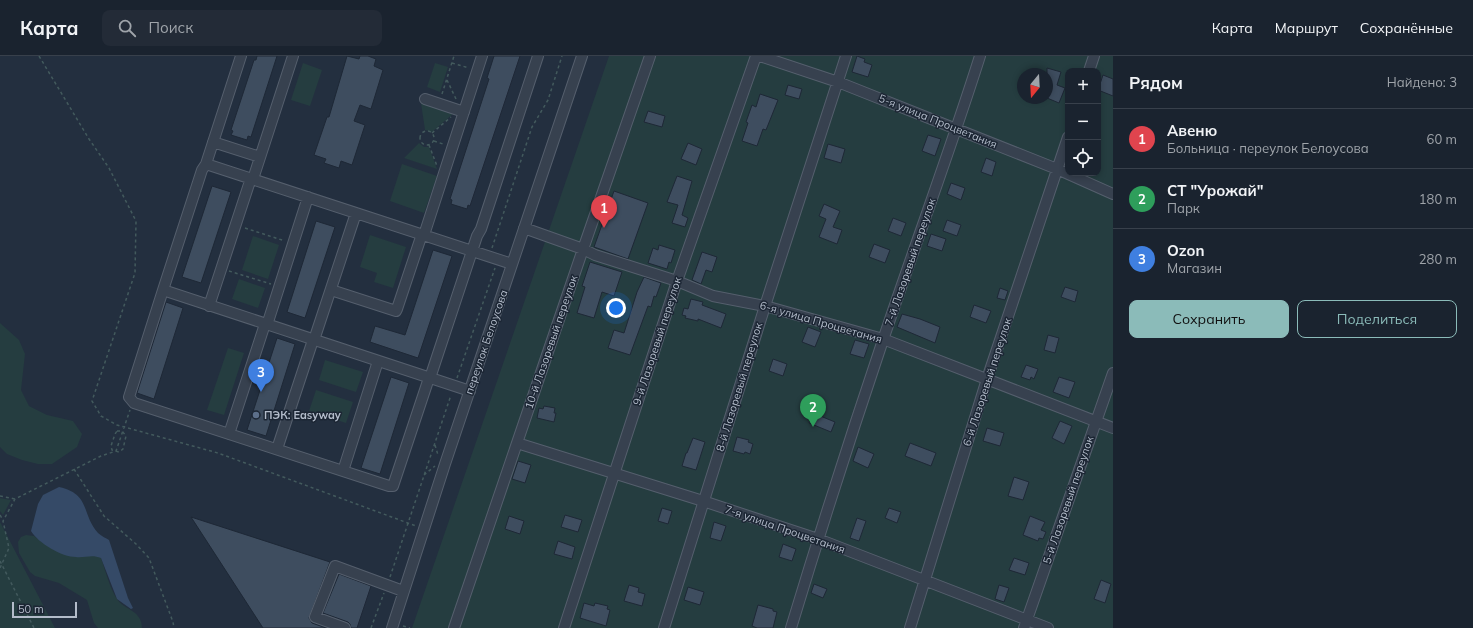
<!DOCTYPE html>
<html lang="ru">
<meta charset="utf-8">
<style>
:root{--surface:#1a232f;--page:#232b37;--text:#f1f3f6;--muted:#9fa4aa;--line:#38404b;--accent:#8bbbb9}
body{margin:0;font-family:Mulish,sans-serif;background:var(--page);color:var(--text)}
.controls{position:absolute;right:12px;top:12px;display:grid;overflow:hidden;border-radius:8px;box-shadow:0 2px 6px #0003}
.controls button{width:36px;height:36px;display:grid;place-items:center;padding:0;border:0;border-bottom:1px solid var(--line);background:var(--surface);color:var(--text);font:20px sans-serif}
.compass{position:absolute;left:1017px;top:12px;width:36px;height:36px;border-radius:50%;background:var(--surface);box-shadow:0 2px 6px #0003;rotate:198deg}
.scale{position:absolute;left:12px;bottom:10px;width:65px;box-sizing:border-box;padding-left:4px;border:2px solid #b3bcca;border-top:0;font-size:11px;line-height:14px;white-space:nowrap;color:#b3bcca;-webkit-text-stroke:3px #1c2634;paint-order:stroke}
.you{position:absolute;left:616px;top:252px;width:14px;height:14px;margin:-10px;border:3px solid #fff;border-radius:50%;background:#1a73e8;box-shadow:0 0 0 6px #1a73e833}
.badge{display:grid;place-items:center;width:26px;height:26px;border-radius:50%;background:var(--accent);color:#fff;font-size:13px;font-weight:700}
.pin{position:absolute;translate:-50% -33px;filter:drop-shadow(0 1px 2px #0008)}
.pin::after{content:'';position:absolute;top:21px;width:14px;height:12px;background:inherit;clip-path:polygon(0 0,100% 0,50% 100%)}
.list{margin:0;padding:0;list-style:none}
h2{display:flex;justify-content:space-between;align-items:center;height:52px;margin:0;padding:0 16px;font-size:17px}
h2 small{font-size:13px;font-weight:400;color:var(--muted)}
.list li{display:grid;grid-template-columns:26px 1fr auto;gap:12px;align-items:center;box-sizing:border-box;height:60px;padding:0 16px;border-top:1px solid var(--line)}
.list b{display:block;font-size:15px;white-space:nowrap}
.list p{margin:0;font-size:13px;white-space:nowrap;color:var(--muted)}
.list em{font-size:13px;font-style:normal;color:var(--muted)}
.actions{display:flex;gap:8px;padding:12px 16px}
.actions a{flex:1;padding:9px 0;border:1px solid var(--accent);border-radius:8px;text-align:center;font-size:14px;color:var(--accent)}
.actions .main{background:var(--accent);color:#111}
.icon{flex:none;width:22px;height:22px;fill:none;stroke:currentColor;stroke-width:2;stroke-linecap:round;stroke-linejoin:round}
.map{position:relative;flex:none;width:1113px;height:572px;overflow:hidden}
header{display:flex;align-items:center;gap:24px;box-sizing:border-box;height:56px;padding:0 20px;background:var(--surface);border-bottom:1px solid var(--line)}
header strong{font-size:19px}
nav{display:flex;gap:22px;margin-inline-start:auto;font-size:14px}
.search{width:280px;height:36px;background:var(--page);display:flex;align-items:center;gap:10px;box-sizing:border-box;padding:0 14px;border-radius:8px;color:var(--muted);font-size:15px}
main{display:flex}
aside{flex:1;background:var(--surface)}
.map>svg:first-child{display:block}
.green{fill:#253d40;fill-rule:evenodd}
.water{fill:#354a67}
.building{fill:#3e4d5f;stroke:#1e2836}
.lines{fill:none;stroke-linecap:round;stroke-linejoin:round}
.minor-casing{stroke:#555f6d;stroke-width:12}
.path{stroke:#435a5d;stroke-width:1.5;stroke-dasharray:3 3;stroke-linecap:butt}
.minor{stroke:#37414f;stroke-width:10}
.service-dot{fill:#5c6f8a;stroke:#1c2634;stroke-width:1.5}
.labels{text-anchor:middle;stroke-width:3;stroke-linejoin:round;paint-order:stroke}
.street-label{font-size:11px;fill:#b3bcca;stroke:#1c2634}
.poi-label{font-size:11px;font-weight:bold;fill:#b3bcca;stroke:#1c2634;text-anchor:start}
</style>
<header>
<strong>Карта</strong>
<div class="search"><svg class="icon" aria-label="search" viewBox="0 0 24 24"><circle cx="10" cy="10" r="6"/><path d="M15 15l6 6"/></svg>Поиск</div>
<nav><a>Карта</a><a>Маршрут</a><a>Сохранённые</a></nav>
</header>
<main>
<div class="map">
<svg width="1113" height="572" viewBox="0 0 1113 572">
<rect width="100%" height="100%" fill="#232f3f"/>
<path class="green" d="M609,0H1113V572H412ZM1068,15H1098V117H1068ZM1023,18H1047V42H1023Z
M303,7L322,14L310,50L291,44Z
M435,7L448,11L440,36L427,31Z
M421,47L454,57L432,76L425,74Z
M419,87L424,91H429L437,113L404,102Z
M402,108L437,120L424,157L390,145Z
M370,179L406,191L393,232L374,226L377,217L360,211Z
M253,180L279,189L268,223L242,214Z
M239,223L265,232L258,252L232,243Z
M0,267L19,284L25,298L21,334L29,350L47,359L73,365L82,378L77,391L52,408H38L22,404L7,398L0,391Z
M228,292L244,297L224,359L207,354Z
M325,304L363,316L356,336L319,324Z
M316,334L353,346L346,367L309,355Z
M0,442L11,444L3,459L0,455Z
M0,466L55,572H0Z
M26,479L34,480L49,491L87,500L96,499L101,502C105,513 110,533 117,543C124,554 142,554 142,572H98L94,567L87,544L59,527L35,520L30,516L19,497L18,486L21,481Z"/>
<path class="water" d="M59,431C91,438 81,458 98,477C101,480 106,482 109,484L128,542L133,552L131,553L117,543L101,502C92,498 85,502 76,501C62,501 38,487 31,475L38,448L43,439Z"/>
<path class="building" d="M257,0H277L251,81L248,80L247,84L231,79L233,75L231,74L254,4H256Z
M347,0L359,3L360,0H368L376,3L374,10L383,14L371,53L360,49L354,65L365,69L352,109L341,105L339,112L324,107L326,103L314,99L327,61H329Z
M494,0H520L470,150L468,149L467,153L451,148L452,144L450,143L489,23L487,22Z
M857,0L865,3L864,6L872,9L868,21L852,16Z
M1047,12L1061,16L1057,29L1065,32L1059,47L1047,42Z
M1103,19L1113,23V40L1098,34Z
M788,29L802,33L799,43L785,39Z
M760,38L778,44L766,74L763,73L757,90L742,85L748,67L746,66L752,49L756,51Z
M648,55L665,60L662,71L644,66Z
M928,79L941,83L935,100L922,95Z
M688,87L702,93L696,109L681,103Z
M828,88L845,93L841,107L824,102Z
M986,102L996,106L992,120L981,116Z
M677,120L692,125L682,159L688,162L685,171L672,167L678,149L667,146Z
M951,127L965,132L961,144L947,138Z
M212,130L231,136L201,227L182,221Z
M614,135L648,147L628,203L594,191Z
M824,148L840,155L833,171L842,174L837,188L819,181L826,163L819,160Z
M893,162L906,167L901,180L888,175Z
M947,164L961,169L957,180L943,175Z
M316,165L335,171L305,262L287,256Z
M931,178L946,183L942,195L927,190Z
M874,188L890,194L885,207L869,201Z
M659,189L675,194L671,207L669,206L667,213L648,207L653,192L658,194Z
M433,194L452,200L418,302L370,286L375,270L405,279Z
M702,196L717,201L712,216L706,214L701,228L692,224Z
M590,206L622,216L614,240L602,236L594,262L577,257L585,231L582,230Z
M644,221L661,227L656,241L654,240L651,251L648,250L630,299L608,292L614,274L624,277L637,236Z
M1065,231L1078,235L1075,246L1061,241Z
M1000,232L1008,235L1005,244L997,242Z
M691,243L703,246L702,249L726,258L721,272L698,263V265L685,262L686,260L682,259L684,252L688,253Z
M166,246L183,252L154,343L137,337Z
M974,249L991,255L986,267L970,261Z
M902,258L920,263L940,271L935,287L897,271Z
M808,271L821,276L815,291L802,286Z
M1048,279L1059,282L1055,297L1044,294Z
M277,282L295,288L266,380L247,374Z
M855,284L869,288L864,302L850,298Z
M773,303L787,308L783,320L769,315Z
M1026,309L1038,313L1034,323L1031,321L1030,324L1021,321Z
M391,321L409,327L380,418L361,412Z
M1059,321L1075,326L1069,342L1053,336Z
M544,350L555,352L554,357H556L554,366L537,362L539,352L543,353Z
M813,357L835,366L831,376L809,367Z
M1060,365L1072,370L1064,388L1052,382Z
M987,372L1004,377L1000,390L983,385Z
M737,381L749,384L748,386L753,388L750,398L745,396L744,398L733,395Z
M693,382L705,386L696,414L682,410L686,397H687Z
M910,387L936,397L931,410L905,400Z
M858,391L874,398L868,412L853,405Z
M518,405L531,409L525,427L512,423Z
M1014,421L1029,426L1023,444L1008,440Z
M662,452L672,455L668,468L658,465Z
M889,452L901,456L897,467L885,462Z
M565,459L582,464L578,476L561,471Z
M509,460L524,465L520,478L505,473Z
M1030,460L1045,466L1041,474L1046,476L1043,483L1039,482L1038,485L1023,479Z
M191,461L330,506L309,562L312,567L326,572H263Z
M857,462L866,465L859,485L850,482Z
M714,466L726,470L721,485L710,482Z
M558,485L575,491L572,503L554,498Z
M783,488L796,493L792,505L779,501Z
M1014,502L1029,507L1025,519L1009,514Z
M339,518L371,530L357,572H351L350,568L348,566L323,557Z
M1101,524L1111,528L1105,547L1094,543Z
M814,528L827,533L823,542L811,537Z
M629,529L639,532L638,536L645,538L642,550L624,545Z
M999,529L1009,532L1004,546L995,543Z
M688,531L704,536L700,549L684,544Z
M584,547L594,550L595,547L608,550L607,553L610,554L606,570L580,562Z
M758,549L773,553V555L777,556L773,572H757L752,570Z"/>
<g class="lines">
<defs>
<path id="minor" d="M241,0L206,108L512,208
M760,0L838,26L1057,113L1113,138
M1089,15L1094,0
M425,43L464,56
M213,86L260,101
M206,108L202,114L163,234L470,335
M253,123L293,0
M524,172L583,193L595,199L677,225L713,240L765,250L883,283L1113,372
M424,179L482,0
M163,234L129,341L134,347L389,430H393L429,322
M331,234L396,255L397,253L422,178
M209,250L251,122
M267,269L308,141
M314,284L356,157
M430,322L477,180L481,173L538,0
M229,378L265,268
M517,387L703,445L818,483L1048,572
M277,393L313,284
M343,415L378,305
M345,572L315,561L335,510L403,535
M392,572L445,408L582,0
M454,572L581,199L650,0
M564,572L677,225L756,0
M664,572L765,250L846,0
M791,572C820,476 851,379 883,284C915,189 950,95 980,0
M910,572L987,323L1068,81
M1024,572L1113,317"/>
</defs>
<use href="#minor" class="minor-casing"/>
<path class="path" d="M39,0L89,83L109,112L136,165L135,217L92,345L101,360L117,369L218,397L416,470
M452,7L469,12
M447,24L456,43
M442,38L454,0
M420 82a7 7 0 1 1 14 0a7 7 0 1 1-14 0Z
M432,77L451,61
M434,85L443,88
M429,89L437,110
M245,172L285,185
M492,192L532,71L548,44L562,0
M229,215L271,228
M457,322L495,212
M117,375H122L126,380L123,393L119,396L112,394L111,390L115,378Z
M435,389L438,399
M74,413L104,460L136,488L149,502L173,566L174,572
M424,419L435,410
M0,440L15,443
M0,459L3,464
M0,505L34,572
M0,512L9,492L3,465L15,443L101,400L116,395L130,354
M390,521L451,339
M403,570L410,572
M371,572L384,537"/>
<use href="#minor" class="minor"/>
</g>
<circle class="service-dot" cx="256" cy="359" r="4"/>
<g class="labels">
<g class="street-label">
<text transform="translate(938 65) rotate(22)" y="4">5-я улица Процветания</text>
<text transform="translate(910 206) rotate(-71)" y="4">7-й Лазоревый переулок</text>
<text transform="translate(821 266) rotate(16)" y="4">6-я улица Процветания</text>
<text transform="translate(657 285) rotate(-72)" y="4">9-й Лазоревый переулок</text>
<text transform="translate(486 286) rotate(-71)" y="4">переулок Белоусова</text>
<text transform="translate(551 286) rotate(-71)" y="4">10-й Лазоревый переулок</text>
<text transform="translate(987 326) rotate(-72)" y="4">6-й Лазоревый переулок</text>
<text transform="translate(739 331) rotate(-73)" y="4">8-й Лазоревый переулок</text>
<text transform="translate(1068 444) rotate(-71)" y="4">5-й Лазоревый переулок</text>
<text transform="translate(785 473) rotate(19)" y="4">7-я улица Процветания</text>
</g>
<g class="poi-label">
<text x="264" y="363">ПЭК: Easyway</text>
</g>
</g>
</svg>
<div class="controls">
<button>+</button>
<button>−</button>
<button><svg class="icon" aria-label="locate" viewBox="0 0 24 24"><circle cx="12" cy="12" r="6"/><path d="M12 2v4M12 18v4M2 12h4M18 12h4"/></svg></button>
</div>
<svg class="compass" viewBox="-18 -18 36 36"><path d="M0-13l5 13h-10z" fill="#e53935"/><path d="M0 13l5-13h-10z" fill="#9fa4aa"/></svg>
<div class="scale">50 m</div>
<div class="you"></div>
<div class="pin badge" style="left:604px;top:172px;background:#e0444e">1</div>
<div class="pin badge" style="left:813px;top:371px;background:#2e9e5b">2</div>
<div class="pin badge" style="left:261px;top:336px;background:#3f7fe0">3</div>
</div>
<aside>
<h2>Рядом<small>Найдено: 3</small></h2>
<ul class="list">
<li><span class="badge" style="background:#e0444e">1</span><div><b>Авеню</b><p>Больница · переулок Белоусова</p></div><em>60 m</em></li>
<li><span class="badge" style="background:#2e9e5b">2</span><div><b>СТ &quot;Урожай&quot;</b><p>Парк</p></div><em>180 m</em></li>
<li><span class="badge" style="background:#3f7fe0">3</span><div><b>Ozon</b><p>Магазин</p></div><em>280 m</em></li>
</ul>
<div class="actions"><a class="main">Сохранить</a><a>Поделиться</a></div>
</aside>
</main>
